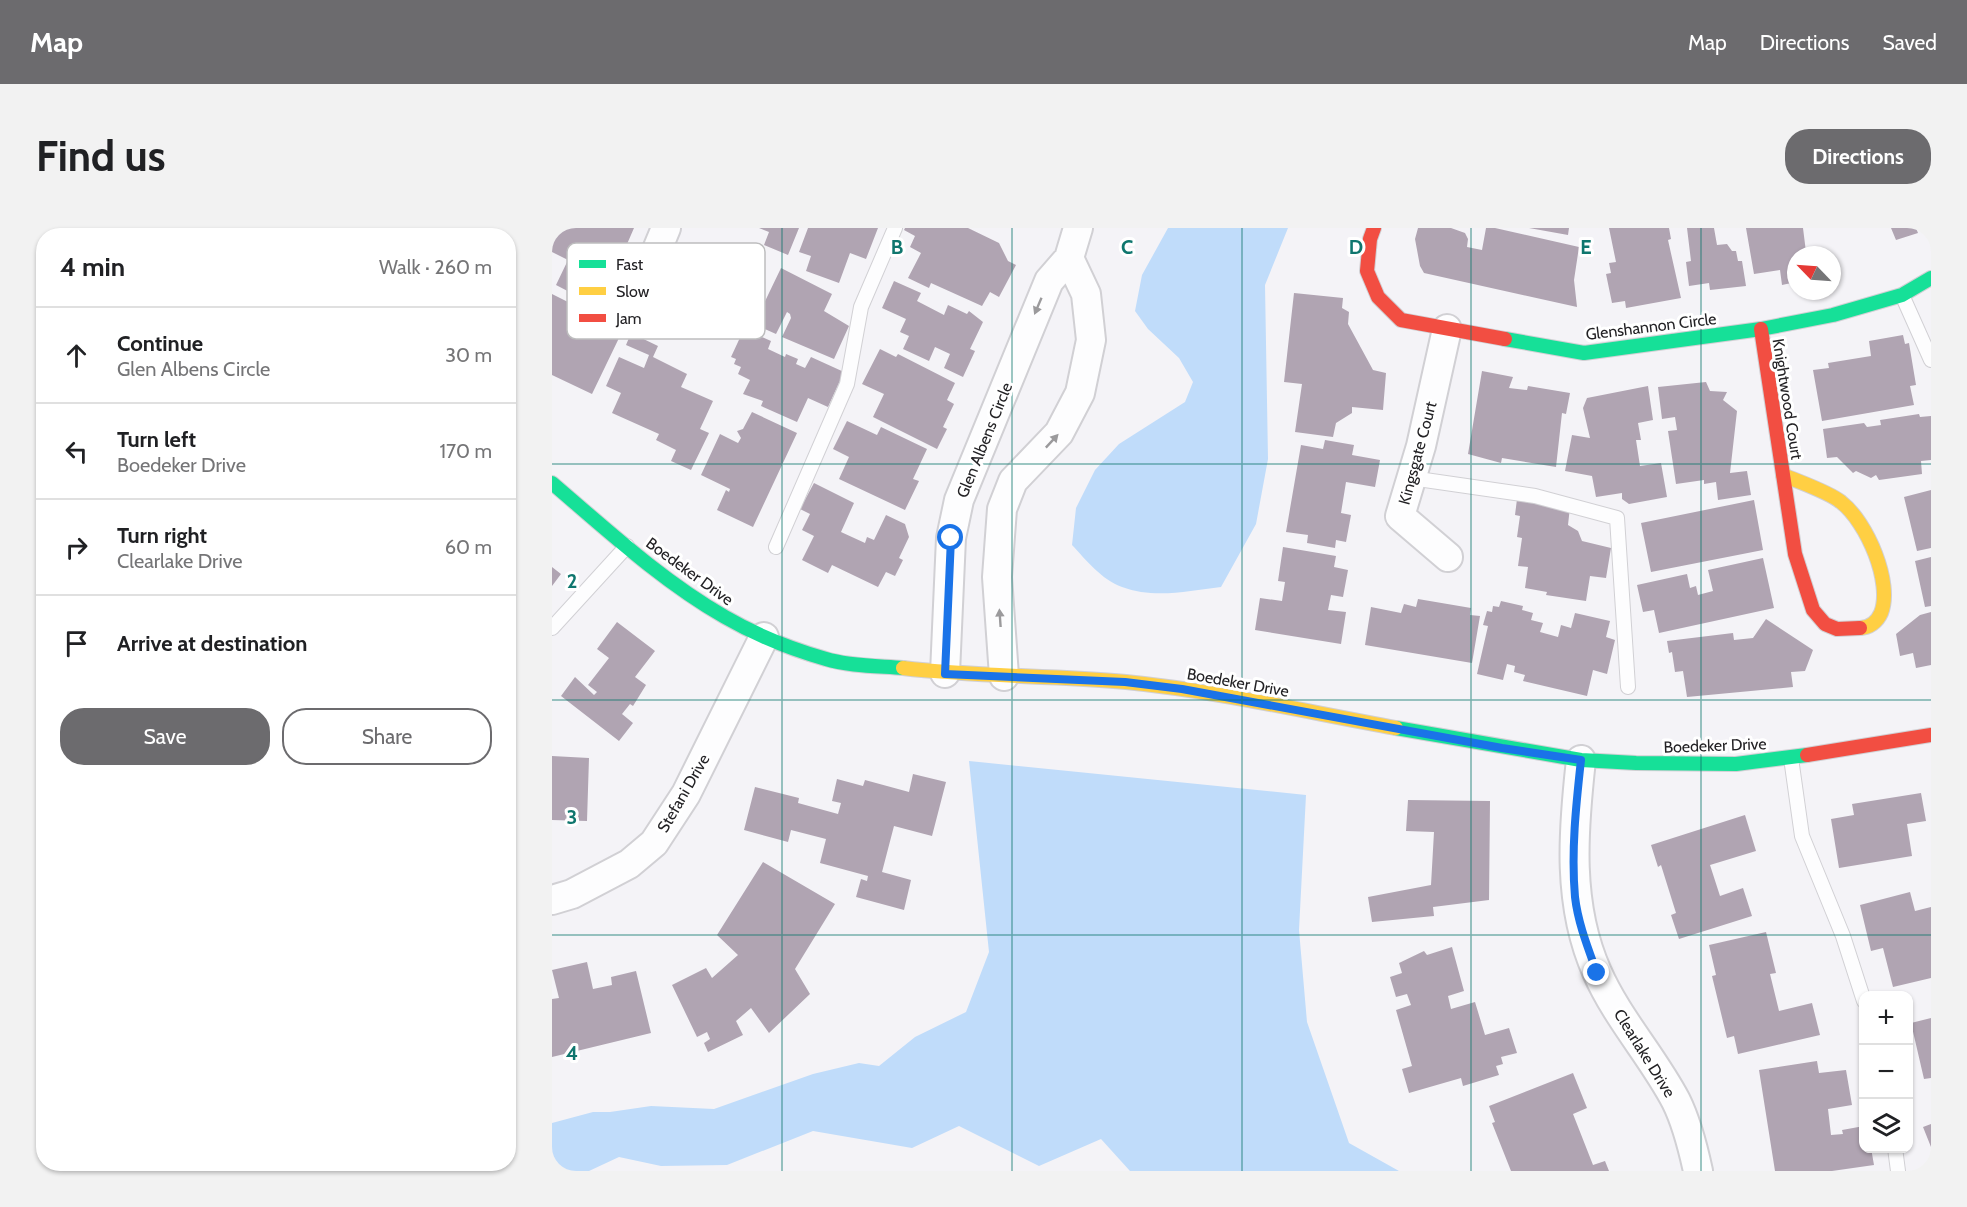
<!DOCTYPE html>
<meta charset="utf-8">
<style>
:root{--surface:#fff;--page:#f2f2f2;--text:#202124;--muted:#757577;--line:#e0e0e0;--accent:#6c6b6e}
body{margin:0;font-family:Cabin,sans-serif;background:var(--page);color:var(--text)}
.controls{position:absolute;right:18px;bottom:18px;display:grid;overflow:hidden;border-radius:12px;box-shadow:0 2px 4px #0004}
.controls button{width:54px;height:54px;display:grid;place-items:center;padding:0;border:0;border-bottom:2px solid var(--line);background:var(--surface);color:var(--text);font:30px sans-serif}
.compass{position:absolute;left:1235px;top:18px;width:54px;height:54px;border-radius:50%;background:var(--surface);box-shadow:0 2px 4px #0004;rotate:295deg}
.stop{position:absolute;width:18px;height:18px;margin:-14px;border:4px solid #1a73e8;border-radius:50%;background:#fff}
.stop.end{background:#1a73e8;border-color:#fff;box-shadow:0 2px 6px #0008}
.list{margin:0;padding:0;list-style:none}
h2{display:flex;justify-content:space-between;align-items:center;height:78px;margin:0;padding:0 24px;font-size:26px}
h2 small{font-size:20px;font-weight:400;color:var(--muted)}
.list li{display:grid;grid-template-columns:39px 1fr auto;gap:18px;align-items:center;box-sizing:border-box;height:96px;padding:0 24px;border-top:2px solid var(--line)}
.list b{display:block;font-size:22px;white-space:nowrap}
.list p{margin:0;font-size:20px;white-space:nowrap;color:var(--muted)}
.list em{font-size:20px;font-style:normal;color:var(--muted)}
.actions{display:flex;gap:12px;padding:18px 24px}
.actions a{flex:1;padding:14px 0;border:2px solid var(--accent);border-radius:24px;text-align:center;font-size:21px;color:var(--accent)}
.actions .main{background:var(--accent);color:#fff}
.icon{flex:none;width:33px;height:33px;fill:none;stroke:currentColor;stroke-width:2;stroke-linecap:round;stroke-linejoin:round}
.map{position:relative;flex:none;width:1379px;height:943px;overflow:hidden;border-radius:24px}
header{display:flex;align-items:center;gap:36px;box-sizing:border-box;height:84px;padding:0 30px;background:var(--accent);color:#fff}
header strong{font-size:28px}
nav{display:flex;gap:33px;margin-inline-start:auto;font-size:21px}
.intro{display:flex;align-items:center;justify-content:space-between;box-sizing:border-box;height:144px;padding:0 36px}
h1{margin:0;font-size:42px}
.button{padding:15px 27px;border-radius:24px;background:var(--accent);color:#fff;font-size:21px;font-weight:700}
main{display:flex;gap:36px;padding:0 36px}
aside{flex:1;background:var(--surface);border-radius:24px;box-shadow:0 2px 4px #0004}
.map>svg:first-child{display:block}
.water{fill:#c0dcfa}
.building{fill:#b0a4b2}
.lines{fill:none;stroke-linecap:round;stroke-linejoin:round}
.lane-casing{stroke:#d1d0d4;stroke-width:16}
.street-casing{stroke:#d1d0d4;stroke-width:32}
.fast-casing{stroke:#d1d0d4;stroke-width:16}
.slow-casing{stroke:#d1d0d4;stroke-width:16}
.jam-casing{stroke:#d1d0d4;stroke-width:16}
.lane{stroke:#fdfdfe;stroke-width:14}
.street{stroke:#fdfdfe;stroke-width:28}
.fast{stroke:#16e098;stroke-width:14}
.slow{stroke:#ffcf43;stroke-width:14}
.jam{stroke:#f24e42;stroke-width:14}
.oneway{fill:#9b9a9c}
.route{stroke:#1a73e8;stroke-width:8}
.grid{fill:none;stroke:#0f766e;stroke-width:1.5;stroke-opacity:0.55}
.labels{text-anchor:middle;stroke-width:6;stroke-linejoin:round;paint-order:stroke}
.street-label{font-size:16px;fill:#232225;stroke:#fff}
.key{fill:#fff;stroke:#bdbdbe;stroke-width:1.5}
.key-label{font-size:16px;fill:#232225}
.grid-label{font-size:20px;text-anchor:middle;font-weight:bold;fill:#0f766e;stroke:#fff;stroke-width:6;stroke-linejoin:round;paint-order:stroke}
</style>
<header>
<strong>Map</strong>
<nav><a>Map</a><a>Directions</a><a>Saved</a></nav>
</header>
<div class="intro"><h1>Find us</h1><a class="button">Directions</a></div>
<main>
<aside>
<h2>4 min<small>Walk · 260 m</small></h2>
<ul class="list">
<li><svg class="icon" aria-label="ahead" viewBox="0 0 24 24"><path d="M12 20V5M6 11l6-6 6 6"/></svg><div><b>Continue</b><p>Glen Albens Circle</p></div><em>30 m</em></li>
<li><svg class="icon" aria-label="left" viewBox="0 0 24 24"><path d="M17 20v-9H6M10 6l-5 5 5 5"/></svg><div><b>Turn left</b><p>Boedeker Drive</p></div><em>170 m</em></li>
<li><svg class="icon" aria-label="right" viewBox="0 0 24 24"><path d="M7 20v-9h11M14 6l5 5-5 5"/></svg><div><b>Turn right</b><p>Clearlake Drive</p></div><em>60 m</em></li>
<li><svg class="icon" aria-label="arrive" viewBox="0 0 24 24"><path d="M6 21V4h12l-3 4 3 4H6"/></svg><div><b>Arrive at destination</b></div></li>
</ul>
<div class="actions"><a class="main">Save</a><a>Share</a></div>
</aside>
<div class="map">
<svg width="1379" height="943" viewBox="0 0 1379 943">
<rect width="100%" height="100%" fill="#f4f3f7"/>
<path class="water" d="M616,0H736L713,57L716,231L704,296L669,359C636,363 602,371 570,359C550,352 534,332 520,317L524,280L543,242L567,216L633,174L641,154L627,130L596,101L583,83L590,47Z
M417,533L754,567L747,702L755,794L797,915L847,943H578L549,911L487,938L407,898L360,920L261,903L175,937L109,938L67,929L37,943H0V895L41,884H58L99,878L162,881L261,846L307,835L327,838L363,809L414,784L437,724Z"/>
<path class="building" d="M6,0H82L59,53L42,44L29,70L4,57L16,32L0,24V11Z
M207,0H247L236,27L212,17L217,4Z
M256,0H326L314,31L298,25L287,55L254,43L259,28L247,24Z
M353,0H416L447,15L456,33L464,37L447,69L438,64L430,78L379,55L377,60L356,50L369,25L358,19L363,8L352,2Z
M866,0H899L913,5L916,11L915,19L930,22L934,0H943L1027,19L1022,52L1025,79L872,45L868,38L863,11Z
M977,0H1017L1016,7Z
M1057,0H1117L1119,11L1116,12L1129,70L1074,80L1073,73L1060,75L1054,46L1059,45L1057,35L1064,34Z
M1135,0H1162L1165,17L1175,16L1180,23H1184L1186,33H1190L1194,58L1158,62L1157,55L1137,58L1134,34L1139,33Z
M1194,0H1251L1254,24L1261,23L1262,27H1244V54L1230,57L1228,42L1202,46Z
M1339,0H1364L1366,5L1344,12Z
M229,40L280,66L272,83L297,98L282,131L230,109L239,90L238,86L235,84L224,106L202,96Z
M342,53L369,65L365,73L392,87L396,77L415,86L417,83L431,94L418,121L423,123L411,149L392,140L398,126L383,119L377,133L351,121L357,108L348,104L354,91L330,80Z
M742,65L791,70L790,80L797,84L796,96L821,142L834,145L831,182L800,179V185L784,195L781,209L743,204L750,156L732,154Z
M0,66L26,79L24,86L67,110L40,166L0,147Z
M192,101L219,113L216,121L233,129L234,126L246,131L244,136L253,140L259,129L292,144L276,179L256,170L245,194L209,178L211,173L191,166L198,152L186,146L189,139L182,136L184,131L179,129Z
M79,105L106,118L101,129L135,146L129,159L161,173L148,201L157,205L139,242L119,233L124,222L104,212L107,206L60,185L69,165L54,158L67,129L92,140L97,127L74,117Z
M1351,107L1353,116L1357,115L1364,157L1358,158L1362,177L1270,193L1261,142L1277,140L1276,135L1319,128L1317,113Z
M328,121L344,129L346,126L403,155L395,172L402,176L391,199L395,201L385,221L321,189L332,166L310,156Z
M930,143L961,149L957,160L975,162L976,158L1018,165L1014,186L1010,185L1004,239L950,230L949,235L916,226Z
M1154,154L1158,163L1175,164L1171,172L1185,183L1178,245L1195,243L1199,267L1166,272L1164,254L1152,256V252L1124,256L1116,203L1125,202L1123,189L1110,191L1106,159Z
M1096,158L1101,192L1086,195L1089,212H1084L1088,238L1109,235L1115,269L1077,276L1070,271V265L1044,269L1040,248L1013,243L1020,207L1038,210L1031,180L1035,170Z
M200,184L245,205L201,299L165,282L174,262L177,264L178,261L149,247L168,206L186,215L189,210L185,203L191,201Z
M1367,186L1368,189L1379,188V232L1369,233L1370,246L1327,252L1324,247L1319,250L1304,243L1301,245L1285,229L1275,230L1271,201L1312,195L1315,199L1329,197L1328,192Z
M295,193L325,207L329,199L375,221L361,251L367,253L353,282L287,251L297,229L281,221Z
M773,212L802,217L800,227L828,232L823,259L794,254L789,285L799,287L794,314L784,312L783,320L755,315L756,307L734,304L749,217L771,221Z
M262,255L302,275L289,304L313,315L315,309L322,312L334,287L353,296L357,309L347,330L351,332L343,348L334,344L326,359L280,337L276,345L250,332L262,308L250,302L258,286L248,281Z
M1379,262V320L1365,323L1352,269Z
M965,271L1018,279L1016,297L1026,303L1030,313L1059,320L1054,350L1038,348L1034,373L994,367L995,364L973,360L976,339L966,338L970,310L965,309L968,288L963,287Z
M1202,272L1211,322L1099,344L1089,295Z
M731,319L784,328L782,339L796,342L791,369L779,367L776,382L794,384L789,416L703,402L708,370L730,373L733,354L726,353Z
M1379,329V378L1373,379L1363,333Z
M1211,330L1222,380L1107,405L1102,382L1091,384L1085,357L1135,346L1138,360L1144,358L1146,367L1161,363L1156,342Z
M0,339L9,346L0,358Z
M866,371L919,380L918,387L928,388L920,435L813,417L819,379L849,385L852,376L864,379Z
M949,373L971,378L970,382L981,385L979,392L991,395L988,404L1006,409L1009,397L1019,400L1023,385L1058,393L1054,409L1063,412L1055,446L1041,442L1035,468L971,453L973,447L962,444L963,438L955,436L951,452L925,446L936,398L931,397L935,383L940,384L941,378L947,379Z
M1379,384V437L1364,440L1361,425L1348,428L1344,406L1368,387Z
M1214,391L1261,422L1253,443L1239,444L1241,459L1135,469L1131,443L1123,444L1120,424L1117,425L1115,413L1181,405L1182,412L1201,410Z
M65,394L103,423L83,449L94,457L81,478L78,476L70,486L81,495L67,513L9,468L23,449L42,467L45,464L36,457L57,430L45,421Z
M0,528L37,530L35,593L0,592Z
M361,546L394,554L380,608L342,598L330,644L359,652L352,682L304,669L309,651L315,653L316,648L268,635L274,611L239,602L236,614L192,602L203,559L247,570L246,575L286,586L289,575L280,573L285,551L311,558L313,552L357,564Z
M1369,565L1374,593L1355,596L1360,628L1287,640L1279,591L1302,587L1300,576Z
M856,572L938,573L937,672L881,679L882,688L820,694L816,669L879,657L882,604L854,603Z
M1193,587L1204,623L1158,637L1168,668L1191,660L1200,688L1127,711L1119,687L1124,685L1109,637L1106,639L1099,617Z
M211,634L283,676L243,741L258,766L217,805L199,780L184,793L191,807L156,824L152,815L158,811L155,804L145,809L120,757L154,740L160,750L186,727L165,707Z
M1358,664L1363,683L1379,679V750L1341,759L1331,720L1319,723L1308,677Z
M1214,704L1224,745L1218,746L1227,783L1260,775L1268,807L1186,826L1182,808L1175,810L1160,748L1164,747L1157,717Z
M900,719L912,763L896,768L899,781L923,774L933,807L957,800L965,825L949,829L951,836L944,838L947,847L911,858L909,850L857,865L850,841L860,838L844,782L859,777L855,766L844,769L838,749L850,745L847,735L872,723L875,727Z
M35,734L41,761L60,757L59,749L84,743L99,805L0,829V771L7,770L0,742Z
M1379,790V850L1372,851L1359,795Z
M1265,833L1267,845L1294,842L1300,877L1276,881L1279,907L1291,906L1290,902L1312,898V920H1319L1322,937L1280,943H1223L1207,842Z
M1021,845L1035,880L1021,886L1041,937L1053,933L1057,943H959L940,895L943,894L937,878Z
M1379,896V919L1371,899Z"/>
<g class="lines">
<defs>
<path id="lane" d="M1350,67L1379,132
M859,250L983,268L1065,290L1076,459
M224,319L295,156L309,79L343,0
M0,400L75,318
M1239,530L1250,608L1291,708L1312,773
M1343,920L1346,943"/>
<path id="street" d="M81,80L114,0
M895,101L869,218L848,288L896,329
M393,445L399,310L407,272L497,53L517,30L526,0
M452,448L445,349L450,281L461,253L507,205L528,165L539,112L534,66L517,30
M1029,532C1021,603 1015,677 1045,744C1065,790 1101,829 1124,873C1135,895 1141,920 1146,943
M0,672L20,666L77,636L102,615L134,566L212,409"/>
<path id="fast" d="M953,111L1032,125L1209,101L1281,87L1350,67L1379,50
M0,255C55,302 110,353 173,389C204,407 239,421 274,431C296,438 327,438 351,440
M844,500L1029,532L1084,535L1184,536L1255,527"/>
<path id="slow" d="M1231,247C1247,254 1277,264 1289,274C1315,294 1341,355 1329,385C1325,394 1317,400 1308,400
M351,440C425,449 500,447 574,454C665,463 755,484 844,500"/>
<path id="jam" d="M822,0L818,11L815,43L826,69L849,92L953,111
M1209,101L1243,326L1261,382L1273,396L1285,401L1308,400
M1255,527L1379,507"/>
</defs>
<use href="#lane" class="lane-casing"/>
<use href="#street" class="street-casing"/>
<use href="#fast" class="fast-casing"/>
<use href="#slow" class="slow-casing"/>
<use href="#jam" class="jam-casing"/>
<use href="#lane" class="lane"/>
<use href="#street" class="street"/>
<use href="#fast" class="fast"/>
<use href="#slow" class="slow"/>
<use href="#jam" class="jam"/>
</g>
<defs><path id="oneway-solid" d="M-6-.8H1V-3.2L6.5 0L1 3.2V.8H-6Z" transform="scale(1.5)"/></defs>
<g class="oneway">
<use href="#oneway-solid" transform="translate(486 78) rotate(113)"/>
<use href="#oneway-solid" transform="translate(500 213) rotate(-47)"/>
<use href="#oneway-solid" transform="translate(448 390) rotate(-94)"/>
</g>
<g class="lines">
<path class="route" d="M399,310L393,446L573,454L630,461L950,520L1029,532C1024,577 1019,624 1023,669C1026,695 1036,720 1045,745"/>
</g>
<path class="grid" d="M230,0V943M460,0V943M690,0V943M919,0V943M1149,0V943M0,236H1379M0,472H1379M0,707H1379"/>
<g class="labels">
<g class="street-label">
<text transform="translate(1099 98) rotate(-7)" y="6">Glenshannon Circle</text>
<text transform="translate(1236 171) rotate(81)" y="6">Knightwood Court</text>
<text transform="translate(432 212) rotate(-68)" y="6">Glen Albens Circle</text>
<text transform="translate(865 225) rotate(-75)" y="6">Kingsgate Court</text>
<text transform="translate(138 343) rotate(36)" y="6">Boedeker Drive</text>
<text transform="translate(686 454) rotate(10)" y="6">Boedeker Drive</text>
<text transform="translate(1163 517) rotate(-2)" y="6">Boedeker Drive</text>
<text transform="translate(131 565) rotate(-60)" y="6">Stefani Drive</text>
<text transform="translate(1093 825) rotate(58)" y="6">Clearlake Drive</text>
</g>
</g>
<rect x="15" y="15" width="198" height="96" rx="9" class="key"/>
<rect x="27" y="32" width="27" height="8" fill="#16e098"/>
<rect x="27" y="59" width="27" height="8" fill="#ffcf43"/>
<rect x="27" y="86" width="27" height="8" fill="#f24e42"/>
<g class="key-label">
<text x="64" y="42">Fast</text>
<text x="64" y="69">Slow</text>
<text x="64" y="96">Jam</text>
</g>
<g class="grid-label">
<text x="345" y="26">B</text>
<text x="575" y="26">C</text>
<text x="804" y="26">D</text>
<text x="1034" y="26">E</text>
<text x="20" y="360">2</text>
<text x="20" y="596">3</text>
<text x="20" y="832">4</text>
</g>
</svg>
<div class="controls">
<button>+</button>
<button>−</button>
<button><svg class="icon" aria-label="layers" viewBox="0 0 24 24"><path d="M12 4l9 5-9 5-9-5zM3 14l9 5 9-5"/></svg></button>
</div>
<svg class="compass" viewBox="-18 -18 36 36"><path d="M0-13l5 13h-10z" fill="#e53935"/><path d="M0 13l5-13h-10z" fill="#757577"/></svg>
<div class="stop" style="left:399px;top:310px"></div>
<div class="stop end" style="left:1045px;top:745px"></div>
</div>
</main>
